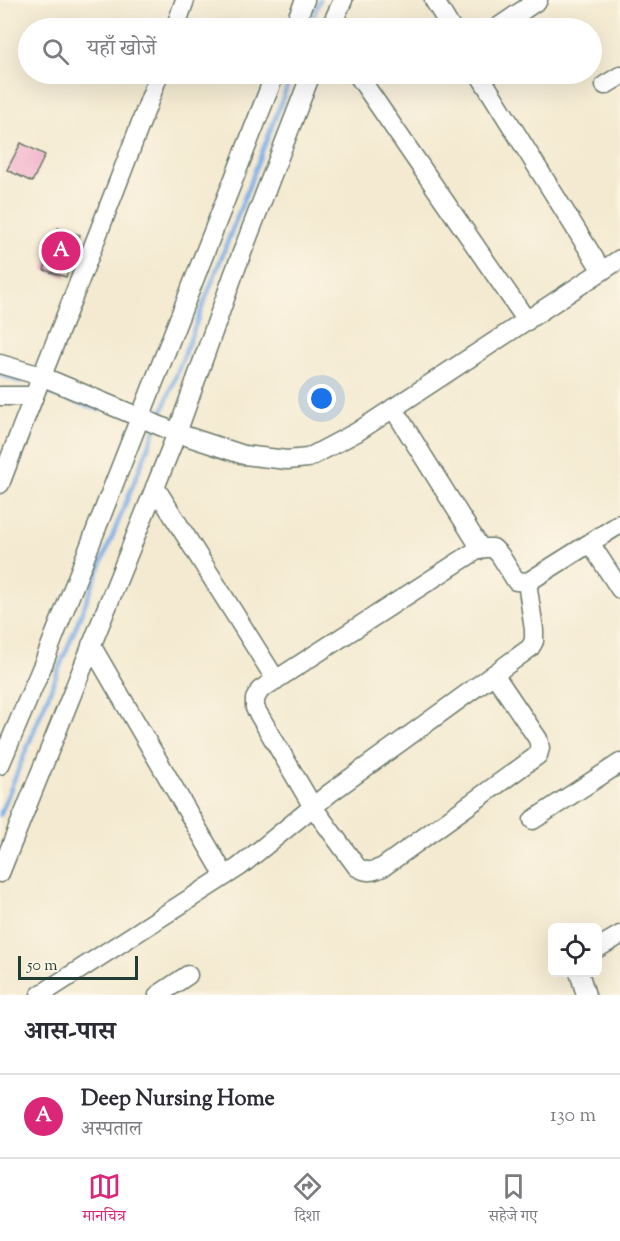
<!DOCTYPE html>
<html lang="hi">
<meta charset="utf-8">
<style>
:root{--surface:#fff;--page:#f7f7f7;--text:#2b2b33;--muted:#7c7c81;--line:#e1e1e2;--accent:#db2777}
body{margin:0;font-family:"Sorts Mill Goudy","Noto Serif Devanagari",serif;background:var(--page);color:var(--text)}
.controls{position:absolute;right:18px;bottom:18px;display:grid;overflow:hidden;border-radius:9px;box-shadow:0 6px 24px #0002}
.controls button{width:54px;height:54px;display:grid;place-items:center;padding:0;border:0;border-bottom:2px solid var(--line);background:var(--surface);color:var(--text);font:30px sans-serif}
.scale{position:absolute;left:18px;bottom:15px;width:120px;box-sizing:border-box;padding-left:6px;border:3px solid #1f3d34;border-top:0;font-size:16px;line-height:21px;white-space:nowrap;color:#1f3d34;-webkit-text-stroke:4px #fcf5e5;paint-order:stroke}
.you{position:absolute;left:322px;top:399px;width:21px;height:21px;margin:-15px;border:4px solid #fff;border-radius:50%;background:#1a73e8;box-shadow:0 0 0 9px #1a73e833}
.badge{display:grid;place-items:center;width:39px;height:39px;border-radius:50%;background:var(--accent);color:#fff;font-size:20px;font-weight:700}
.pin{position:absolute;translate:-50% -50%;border:3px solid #fff;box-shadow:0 2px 6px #0006}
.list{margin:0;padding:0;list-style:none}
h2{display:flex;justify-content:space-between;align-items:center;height:78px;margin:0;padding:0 24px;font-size:26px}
h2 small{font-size:20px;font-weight:400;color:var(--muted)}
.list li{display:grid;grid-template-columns:39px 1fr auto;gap:18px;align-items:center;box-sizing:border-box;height:84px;padding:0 24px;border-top:2px solid var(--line)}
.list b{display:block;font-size:22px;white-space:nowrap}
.list p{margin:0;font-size:20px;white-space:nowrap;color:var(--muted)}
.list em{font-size:20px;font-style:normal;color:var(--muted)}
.icon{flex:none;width:33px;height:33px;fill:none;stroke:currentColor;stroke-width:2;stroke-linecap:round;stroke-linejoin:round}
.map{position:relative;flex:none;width:620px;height:995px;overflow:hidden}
.search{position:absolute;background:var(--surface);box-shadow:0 6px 24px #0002;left:18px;right:18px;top:18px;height:66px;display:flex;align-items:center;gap:15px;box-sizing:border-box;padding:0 21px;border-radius:33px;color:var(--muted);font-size:22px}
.sheet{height:162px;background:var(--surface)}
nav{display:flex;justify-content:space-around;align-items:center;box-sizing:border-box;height:84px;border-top:2px solid var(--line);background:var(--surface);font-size:16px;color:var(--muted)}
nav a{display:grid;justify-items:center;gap:3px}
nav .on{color:var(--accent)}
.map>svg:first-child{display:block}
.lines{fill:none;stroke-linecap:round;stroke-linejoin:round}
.stream{stroke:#7cade7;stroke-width:4.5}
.building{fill:#efa4c7}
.minor-casing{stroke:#6a7a6b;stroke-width:21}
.minor{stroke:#fff;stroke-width:18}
</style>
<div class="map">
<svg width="620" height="995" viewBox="0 0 620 995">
<rect width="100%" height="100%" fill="#fcf5e5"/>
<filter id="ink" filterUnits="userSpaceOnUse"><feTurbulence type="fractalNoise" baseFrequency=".0167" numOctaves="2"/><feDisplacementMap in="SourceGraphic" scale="12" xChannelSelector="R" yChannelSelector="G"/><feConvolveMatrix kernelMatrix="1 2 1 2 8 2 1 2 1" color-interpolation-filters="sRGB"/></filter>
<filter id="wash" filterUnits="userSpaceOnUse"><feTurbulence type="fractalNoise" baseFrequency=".008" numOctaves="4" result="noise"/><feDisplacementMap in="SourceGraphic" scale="24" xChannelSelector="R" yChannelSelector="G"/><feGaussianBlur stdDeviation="1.35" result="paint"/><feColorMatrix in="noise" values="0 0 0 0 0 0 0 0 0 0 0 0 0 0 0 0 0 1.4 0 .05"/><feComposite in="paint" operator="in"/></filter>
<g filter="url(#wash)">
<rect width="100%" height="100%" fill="#f4ead1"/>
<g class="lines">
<path class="stream" d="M309,28L320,0
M0,374L20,382
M51,394L100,410
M159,420L292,74
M0,815L156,428"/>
</g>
<g id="blocks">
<path class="building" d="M21,143L45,155L32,182L7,170Z
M58,228L80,235L66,277L44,270Z"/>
</g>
</g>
<g filter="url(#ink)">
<use href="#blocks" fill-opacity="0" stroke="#6a7a6b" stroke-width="1.5"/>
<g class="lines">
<defs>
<path id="minor" d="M434,0L451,28
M175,28L185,0
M293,28L305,0
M330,28L343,0
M497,28L538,0
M357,74L527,321
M479,74L602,271
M605,85L620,76
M0,364L41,376L177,433L244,455L287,460L308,458L357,432L620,259
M0,396H33
M393,408L481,549
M0,484C52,347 109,211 159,74
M155,487L276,680
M590,543L620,589
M91,645L225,876
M494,674L538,739L540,748L538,755L383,867C372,872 367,873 357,867L313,807L255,708V699L260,690L474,552L484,548H493L500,555L516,581L528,582L620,524
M0,765L44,662L275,74
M533,820L620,763
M0,873L177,433L233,276L311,74
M598,948L620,935
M579,972L586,995
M40,995L239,867L330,793L530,648L534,641V630L527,582
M158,995L188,975"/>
</defs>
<use href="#minor" class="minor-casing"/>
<use href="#minor" class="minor"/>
</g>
</g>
</svg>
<div class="controls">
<button><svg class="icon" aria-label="locate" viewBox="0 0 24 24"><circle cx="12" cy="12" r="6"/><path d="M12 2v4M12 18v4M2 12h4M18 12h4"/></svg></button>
</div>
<div class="scale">50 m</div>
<div class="you"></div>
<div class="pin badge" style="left:61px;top:251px">A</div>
<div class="search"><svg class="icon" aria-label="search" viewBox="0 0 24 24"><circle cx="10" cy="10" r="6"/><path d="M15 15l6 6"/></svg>यहाँ खोजें</div>
</div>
<section class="sheet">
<h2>आस-पास<small></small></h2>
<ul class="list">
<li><span class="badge">A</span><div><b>Deep Nursing Home</b><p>अस्पताल</p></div><em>130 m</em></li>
</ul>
</section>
<nav>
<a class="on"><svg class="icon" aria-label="map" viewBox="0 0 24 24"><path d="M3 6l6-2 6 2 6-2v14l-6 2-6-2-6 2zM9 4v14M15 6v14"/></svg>मानचित्र</a>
<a><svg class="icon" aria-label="directions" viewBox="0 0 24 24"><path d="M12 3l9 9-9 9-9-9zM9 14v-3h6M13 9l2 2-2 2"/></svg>दिशा</a>
<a><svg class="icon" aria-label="saved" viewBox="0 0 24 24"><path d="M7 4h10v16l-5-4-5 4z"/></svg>सहेजे गए</a>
</nav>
